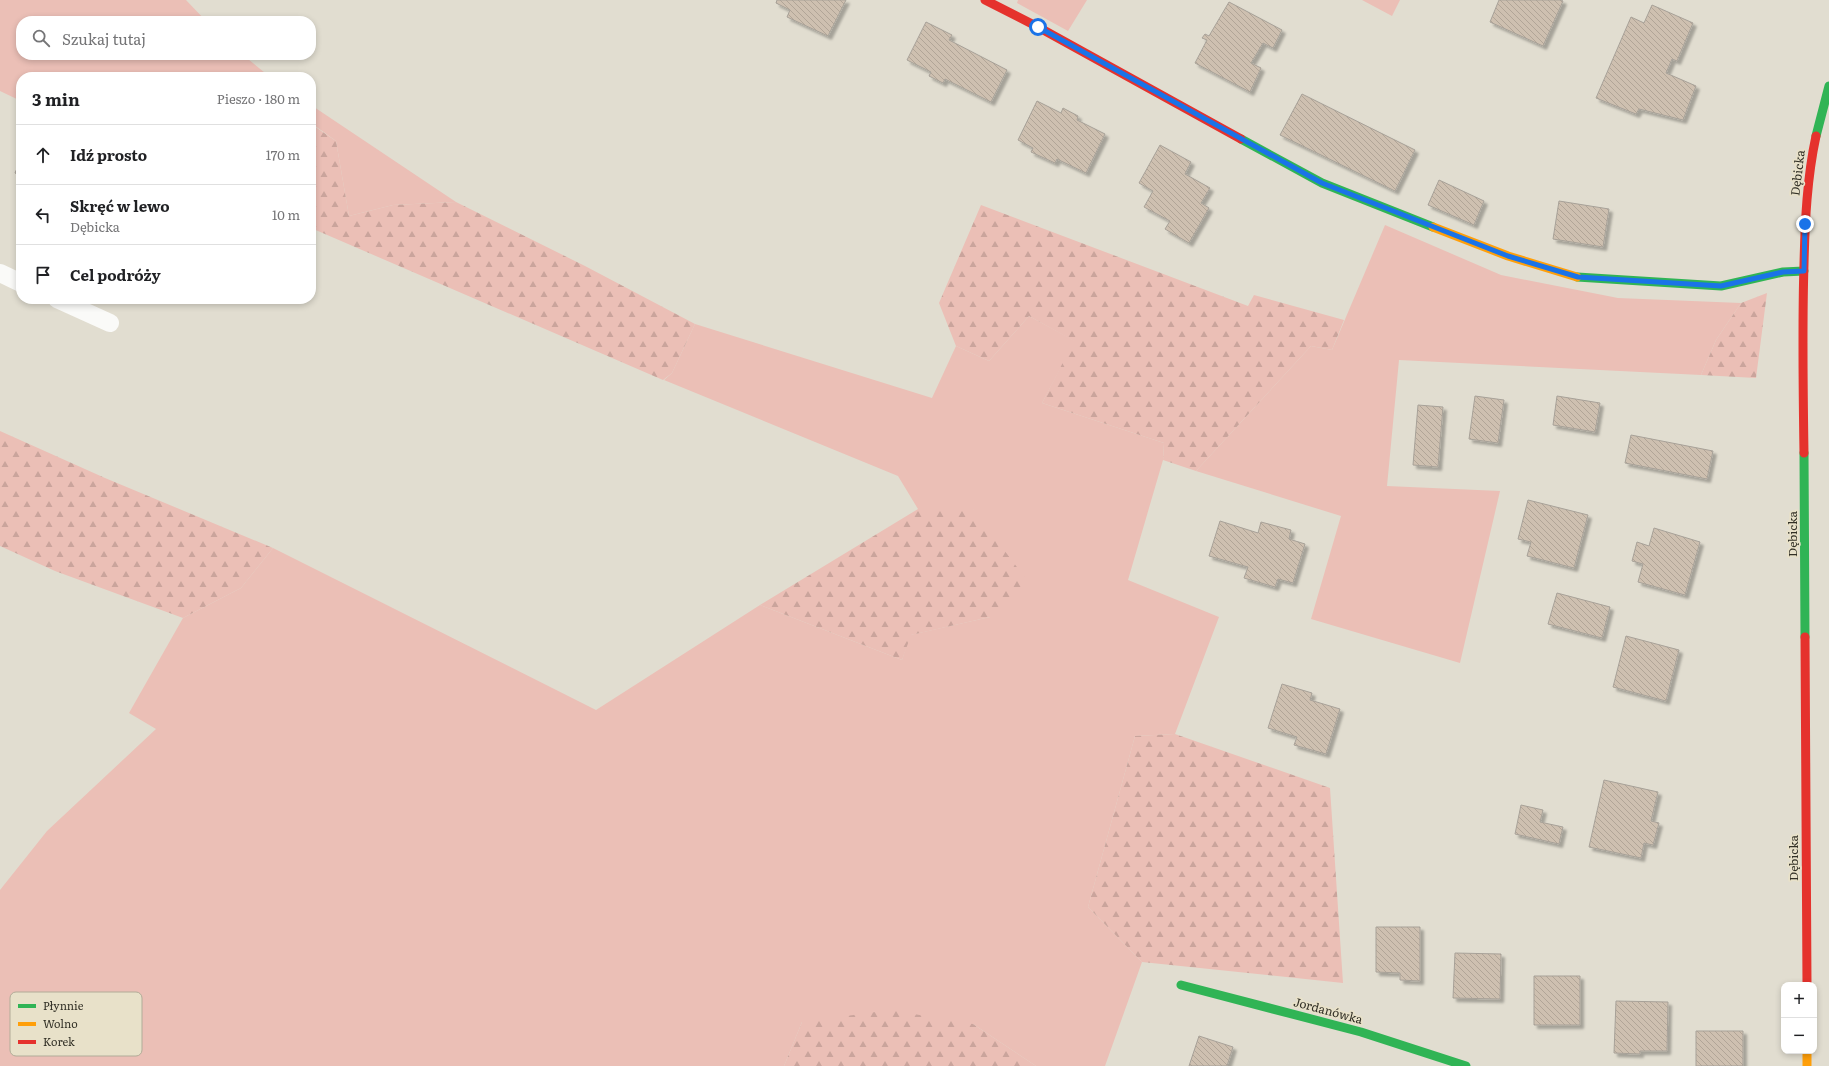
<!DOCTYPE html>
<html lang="pl">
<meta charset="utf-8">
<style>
:root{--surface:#fff;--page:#f2f2f2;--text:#202124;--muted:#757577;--line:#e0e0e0}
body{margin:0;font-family:Literata,serif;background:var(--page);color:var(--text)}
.controls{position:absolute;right:12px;bottom:12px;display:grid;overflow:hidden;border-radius:8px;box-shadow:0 2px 6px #0003}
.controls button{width:36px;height:36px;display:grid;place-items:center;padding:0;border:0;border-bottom:1px solid var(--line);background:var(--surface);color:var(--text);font:20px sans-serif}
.stop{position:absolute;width:12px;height:12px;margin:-9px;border:3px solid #1a73e8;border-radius:50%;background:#fff}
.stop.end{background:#1a73e8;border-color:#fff;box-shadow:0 1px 4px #0008}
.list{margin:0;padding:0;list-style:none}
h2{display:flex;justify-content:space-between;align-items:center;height:52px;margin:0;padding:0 16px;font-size:17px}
h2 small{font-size:13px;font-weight:400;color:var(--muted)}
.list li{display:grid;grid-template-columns:26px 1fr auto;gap:12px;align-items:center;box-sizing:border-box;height:60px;padding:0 16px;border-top:1px solid var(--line)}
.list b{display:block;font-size:15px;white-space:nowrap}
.list p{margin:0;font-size:13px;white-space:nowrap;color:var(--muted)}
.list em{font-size:13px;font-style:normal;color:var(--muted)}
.icon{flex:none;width:22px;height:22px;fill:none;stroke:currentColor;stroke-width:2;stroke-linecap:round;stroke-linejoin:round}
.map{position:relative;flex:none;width:1829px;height:1066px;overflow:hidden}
.search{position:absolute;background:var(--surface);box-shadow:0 2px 6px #0003;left:16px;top:16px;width:300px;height:44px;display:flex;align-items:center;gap:10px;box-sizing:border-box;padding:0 14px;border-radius:16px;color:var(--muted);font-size:15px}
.panel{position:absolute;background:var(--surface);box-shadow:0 2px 6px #0003;left:16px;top:72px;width:300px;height:232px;border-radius:16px}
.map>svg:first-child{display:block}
.green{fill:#ebbfb6}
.forest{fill:url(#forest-firs)}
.building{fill:url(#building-back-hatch);stroke:#a7a198;filter:url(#shadow)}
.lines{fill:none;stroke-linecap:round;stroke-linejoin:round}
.lane{stroke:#fafaf8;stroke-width:18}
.fast{stroke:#30b455;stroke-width:9}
.slow{stroke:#ff9f0a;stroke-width:9}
.jam{stroke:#e5322d;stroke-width:9}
.route{stroke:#1a73e8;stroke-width:5}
.labels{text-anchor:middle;stroke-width:3.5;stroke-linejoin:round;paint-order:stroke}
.street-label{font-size:12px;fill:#323026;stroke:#e8e1c9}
.key{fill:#e8e1c9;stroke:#b1ac98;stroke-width:1}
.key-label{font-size:11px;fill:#323026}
</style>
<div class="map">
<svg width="1829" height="1066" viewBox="0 0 1829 1066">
<defs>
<pattern id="forest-firs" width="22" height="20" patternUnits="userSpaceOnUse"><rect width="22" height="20" fill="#ebbfb6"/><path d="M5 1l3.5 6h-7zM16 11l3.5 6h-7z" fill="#caa49c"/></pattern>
<pattern id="building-back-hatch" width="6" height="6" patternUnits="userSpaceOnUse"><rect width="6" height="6" fill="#cec0b0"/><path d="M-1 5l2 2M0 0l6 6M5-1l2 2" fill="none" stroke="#b1a597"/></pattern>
<filter id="shadow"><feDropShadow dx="3.5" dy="3.5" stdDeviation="1" flood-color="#0004"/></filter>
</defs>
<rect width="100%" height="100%" fill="#e1ddd0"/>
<path class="green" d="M0,0H186L206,21H21V55H243L270,77H21V101L0,91Z
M1018,0H1087L1068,31L1017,3Z
M1362,0H1400L1392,16Z
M311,105L456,202L393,205L349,216L336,141L311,123Z
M1385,225L1501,275L1618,298L1741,303L1716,340L1701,375L1399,360L1387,486L1500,491L1460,663L1311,619L1341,516L1196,471L1311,346L1332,350Z
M1029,316L1075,341L1042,403L1164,443L1163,460L1128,580L1219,617L1175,734L1135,736L1088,907L1142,962L1105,1066H1036L973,1024L802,1022L784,1066H0V890L47,831L156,729L129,713L183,618L241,588L273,548L596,710L760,605L902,660L910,635L990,617L973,509H918L898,476L664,380L672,373L695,324L932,398L956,346L989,361Z"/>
<path class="forest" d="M311,124L336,141L349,216L393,205L456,202L585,266L695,324L672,373L663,380L311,228Z
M981,205L1248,306L1254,295L1344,320L1332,350L1311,346L1196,471L1163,460L1164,443L1042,403L1074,341L1029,316L989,361L956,346L939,303Z
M1767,293L1756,378L1701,375L1716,340L1741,303Z
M0,431L105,478L273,548L241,588L183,618L55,571L0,546Z
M918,509H973L1029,583L990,617L911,635L902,660L760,605Z
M1175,734L1330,788L1343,983L1142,962L1088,907L1135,736Z
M890,1010L973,1024L1036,1066H784L802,1022Z"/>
<path class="building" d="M777,0H846L828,36L787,17L790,10L776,3Z
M1499,0H1561L1563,1L1543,46L1490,22Z
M1229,2L1282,30L1273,48L1263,43L1251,63L1261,68L1250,92L1195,63L1207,40L1202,38L1205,34L1209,36Z
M1652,5L1693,23L1677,61L1672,59L1666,73L1696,86L1683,120L1639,109L1636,114L1596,98L1631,17L1644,23Z
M926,22L952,35L949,40L1007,70L991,102L945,79L943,83L929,76L931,72L907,60Z
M1302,94L1415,150L1395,191L1280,135Z
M1037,101L1061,113L1063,108L1078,116L1077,120L1105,134L1086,173L1057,159L1055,163L1031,152L1033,148L1018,140Z
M1160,145L1191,162L1185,174L1210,188L1201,203L1209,208L1189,243L1165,229L1170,221L1144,207L1153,191L1139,183Z
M21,159V176L15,173Z
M1439,180L1484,201L1474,225L1428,205Z
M1559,201L1609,209L1603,247L1553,239Z
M1475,396L1504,400L1498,443L1469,439Z
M1557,396L1600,403L1595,432L1553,425Z
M1418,405L1443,407L1438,467L1413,465Z
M1631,435L1713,451L1707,479L1625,463Z
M1528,500L1588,515L1574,568L1527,556L1531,542L1518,539Z
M1220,521L1258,533L1261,522L1291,530L1289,539L1305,544L1293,583L1278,579L1275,587L1244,578L1248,567L1209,556Z
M1654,528L1700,542L1685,595L1638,582L1643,564L1632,561L1637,542L1649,546Z
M1557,593L1610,607L1602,638L1548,624Z
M1626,636L1679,650L1666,701L1613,687Z
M1282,684L1312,693L1310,700L1340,709L1326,754L1294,745L1297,737L1268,728Z
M1604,780L1658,792L1651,821L1659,823L1653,845L1644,843L1641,858L1589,847Z
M1521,805L1543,810L1540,822L1563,827L1559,844L1515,834Z
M1376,927H1420V981L1400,980V973L1376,972Z
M1455,953L1501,954L1500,999L1453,998Z
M1534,976H1580V1025H1534Z
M1616,1001L1668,1002L1667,1051H1640V1054L1614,1053Z
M1696,1031H1743V1066H1696Z
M1199,1036L1233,1047L1227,1066H1189Z"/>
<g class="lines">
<path class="lane" d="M0,273L21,283
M57,299L110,323"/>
<path class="fast" d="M1816,136L1829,86
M1241,139L1322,183L1433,227
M1577,277L1721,286L1783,272L1804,271
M1804,453L1805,637
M1181,985L1361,1032L1466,1066"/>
<path class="slow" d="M1433,227L1508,256L1577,277
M1807,1051V1066"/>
<path class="jam" d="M985,0L1038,27L1241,139
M1804,453C1803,390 1802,327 1804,264C1805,221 1807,178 1816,136
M1805,637L1807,985"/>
</g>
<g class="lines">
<path class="route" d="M1038,27L1322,183L1508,256L1578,277L1721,286L1783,272L1804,271L1805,224"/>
</g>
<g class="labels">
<g class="street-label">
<text transform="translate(1798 173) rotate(-83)" y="4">Dębicka</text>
<text transform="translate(1793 534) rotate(-90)" y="4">Dębicka</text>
<text transform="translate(1794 858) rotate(-90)" y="4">Dębicka</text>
<text transform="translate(1328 1011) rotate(15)" y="4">Jordanówka</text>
</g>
</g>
<rect x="10" y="992" width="132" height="64" rx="6" class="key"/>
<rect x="18" y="1004" width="18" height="4" fill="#30b455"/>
<rect x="18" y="1022" width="18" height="4" fill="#ff9f0a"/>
<rect x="18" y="1040" width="18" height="4" fill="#e5322d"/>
<g class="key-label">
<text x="43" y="1010">Płynnie</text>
<text x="43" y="1028">Wolno</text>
<text x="43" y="1046">Korek</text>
</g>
</svg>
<div class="controls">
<button>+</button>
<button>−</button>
</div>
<div class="stop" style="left:1038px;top:27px"></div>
<div class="stop end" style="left:1805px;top:224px"></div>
<div class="search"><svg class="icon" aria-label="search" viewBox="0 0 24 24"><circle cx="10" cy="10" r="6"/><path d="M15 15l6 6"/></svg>Szukaj tutaj</div>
<section class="panel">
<h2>3 min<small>Pieszo · 180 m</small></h2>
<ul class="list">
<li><svg class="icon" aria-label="ahead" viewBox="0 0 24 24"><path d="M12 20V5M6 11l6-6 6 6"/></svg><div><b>Idź prosto</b></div><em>170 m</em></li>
<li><svg class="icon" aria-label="left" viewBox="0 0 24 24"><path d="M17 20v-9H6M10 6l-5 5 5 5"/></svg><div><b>Skręć w lewo</b><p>Dębicka</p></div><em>10 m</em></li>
<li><svg class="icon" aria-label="arrive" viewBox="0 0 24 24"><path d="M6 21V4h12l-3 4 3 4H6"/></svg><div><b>Cel podróży</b></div></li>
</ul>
</section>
</div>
